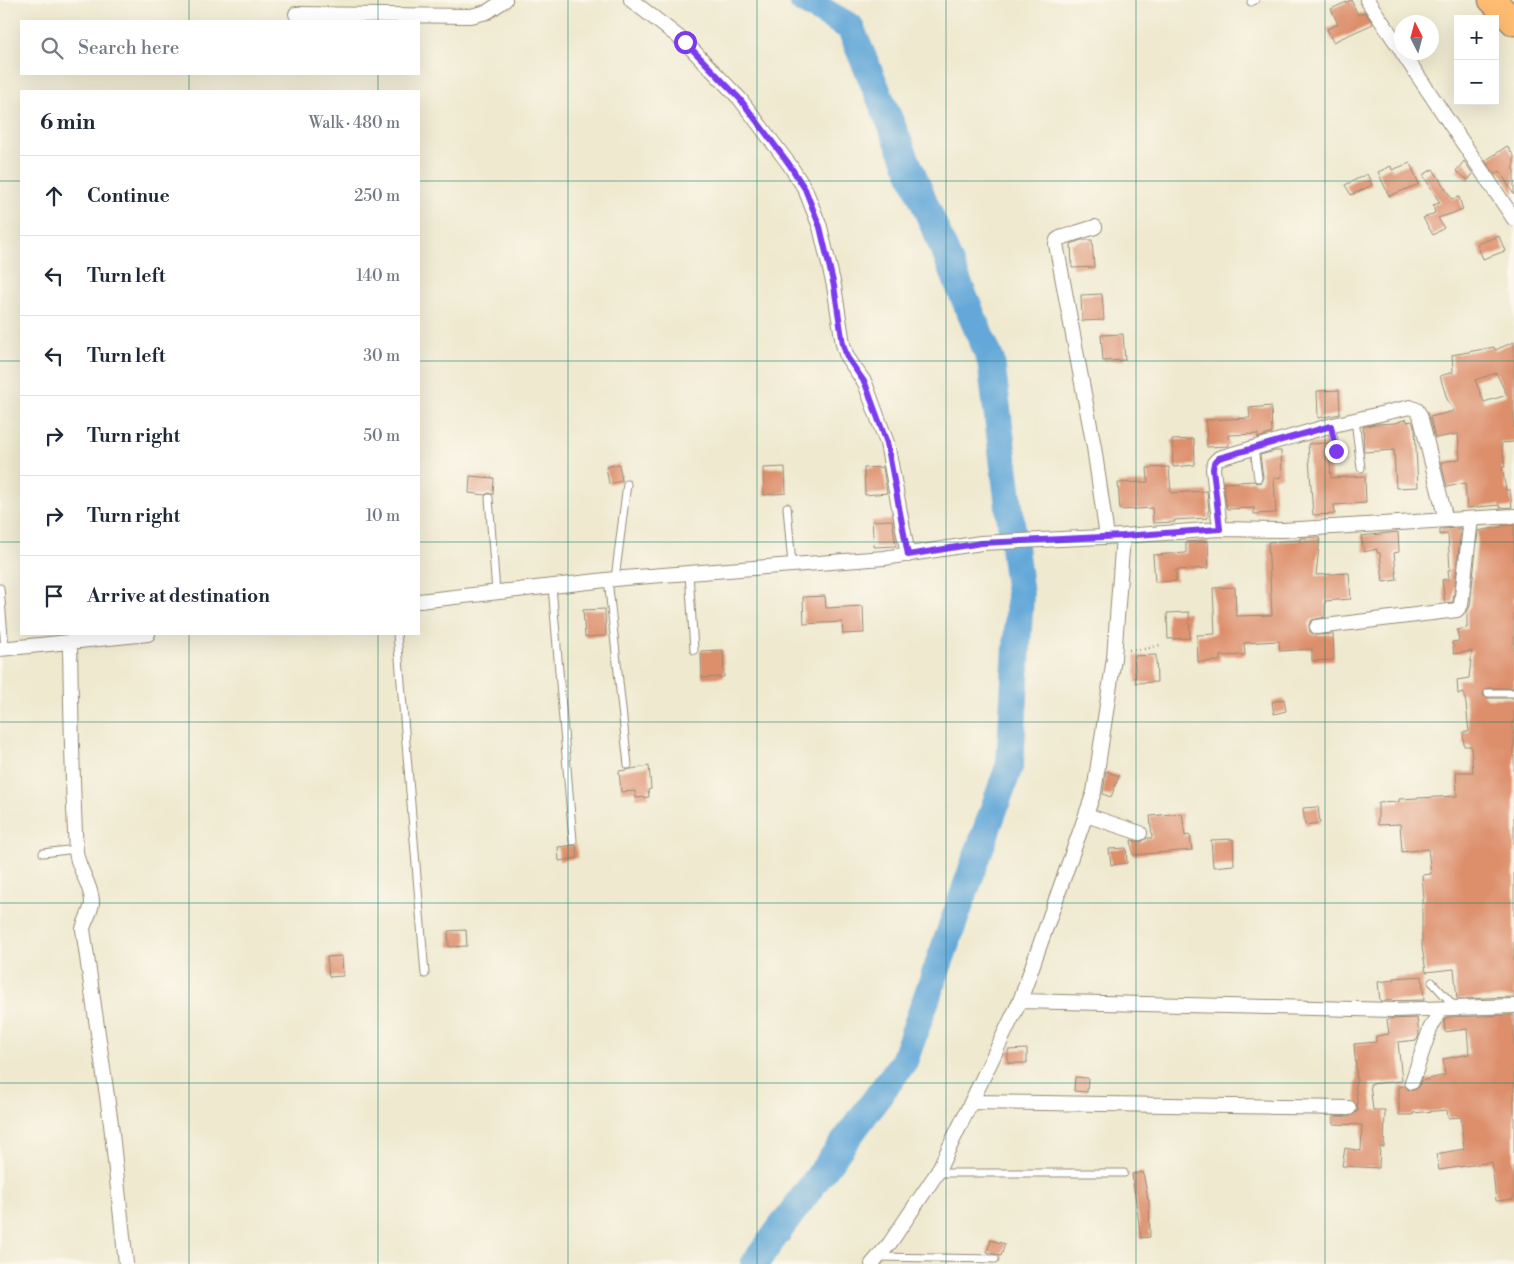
<!DOCTYPE html>
<meta charset="utf-8">
<style>
:root{--surface:#fff;--page:#f6f6f7;--text:#1f2937;--muted:#747a83;--line:#e0e1e3}
body{margin:0;font-family:"Libre Bodoni",serif;background:var(--page);color:var(--text)}
.controls{position:absolute;right:15px;top:15px;display:grid;overflow:hidden;border-radius:0px;box-shadow:0 5px 20px #0002}
.controls button{width:45px;height:45px;display:grid;place-items:center;padding:0;border:0;border-bottom:1px solid var(--line);background:var(--surface);color:var(--text);font:25px sans-serif}
.compass{position:absolute;left:1394px;top:15px;width:45px;height:45px;border-radius:50%;background:var(--surface);box-shadow:0 5px 20px #0002;rotate:354deg}
.stop{position:absolute;width:15px;height:15px;margin:-11px;border:4px solid #7c3aed;border-radius:50%;background:#fff}
.stop.end{background:#7c3aed;border-color:#fff;box-shadow:0 1px 5px #0008}
.list{margin:0;padding:0;list-style:none}
h2{display:flex;justify-content:space-between;align-items:center;height:65px;margin:0;padding:0 20px;font-size:21px}
h2 small{font-size:16px;font-weight:400;color:var(--muted)}
.list li{display:grid;grid-template-columns:32px 1fr auto;gap:15px;align-items:center;box-sizing:border-box;height:80px;padding:0 20px;border-top:1px solid var(--line)}
.list b{display:block;font-size:19px;white-space:nowrap}
.list em{font-size:16px;font-style:normal;color:var(--muted)}
.icon{flex:none;width:28px;height:28px;fill:none;stroke:currentColor;stroke-width:2;stroke-linecap:round;stroke-linejoin:round}
.map{position:relative;flex:none;width:1514px;height:1264px;overflow:hidden}
.search{position:absolute;background:var(--surface);box-shadow:0 5px 20px #0002;left:20px;top:20px;width:400px;height:55px;display:flex;align-items:center;gap:12px;box-sizing:border-box;padding:0 18px;border-radius:0px;color:var(--muted);font-size:19px}
.panel{position:absolute;background:var(--surface);box-shadow:0 5px 20px #0002;left:20px;top:90px;width:400px;height:545px;border-radius:0px}
.map>svg:first-child{display:block}
.lines{fill:none;stroke-linecap:round;stroke-linejoin:round}
.river{stroke:#63a8d8;stroke-width:28}
.building{fill:#dd8e6b;fill-rule:evenodd}
.service-casing{stroke:#958a76;stroke-width:9}
.minor-casing{stroke:#958a76;stroke-width:16}
.motorway-casing{stroke:#958a76;stroke-width:29}
.path{stroke:#958a76;stroke-width:2.5;stroke-dasharray:1 4;stroke-linecap:butt}
.service{stroke:#fff;stroke-width:7}
.minor{stroke:#fff;stroke-width:14}
.motorway{stroke:#febb71;stroke-width:26}
.route{stroke:#7c3aed;stroke-width:6}
.grid{fill:none;stroke:#0f766e;stroke-width:1;stroke-opacity:0.55}
</style>
<div class="map">
<svg width="1514" height="1264" viewBox="0 0 1514 1264">
<rect width="100%" height="100%" fill="#fbf7ec"/>
<filter id="ink" filterUnits="userSpaceOnUse"><feTurbulence type="fractalNoise" baseFrequency=".02" numOctaves="2"/><feDisplacementMap in="SourceGraphic" scale="10" xChannelSelector="R" yChannelSelector="G"/><feConvolveMatrix kernelMatrix="1 2 1 2 8 2 1 2 1" color-interpolation-filters="sRGB"/></filter>
<filter id="wash" filterUnits="userSpaceOnUse"><feTurbulence type="fractalNoise" baseFrequency=".0096" numOctaves="4" result="noise"/><feDisplacementMap in="SourceGraphic" scale="20" xChannelSelector="R" yChannelSelector="G"/><feGaussianBlur stdDeviation="1.12" result="paint"/><feColorMatrix in="noise" values="0 0 0 0 0 0 0 0 0 0 0 0 0 0 0 0 0 1.4 0 .05"/><feComposite in="paint" operator="in"/></filter>
<g filter="url(#wash)">
<rect width="100%" height="100%" fill="#efe9cf"/>
<g class="lines">
<path class="river" d="M754,1264L904,1061L1010,764L1020,595L991,361L850,27L803,0"/>
</g>
<g id="blocks">
<path class="building" d="M1351,0L1358,15L1365,12L1373,24L1333,42L1327,29L1338,24L1331,9Z
M1507,146L1514,156V195L1500,171L1495,174L1485,161Z
M1464,161L1473,174L1468,180L1456,171Z
M1410,163L1419,184L1389,196L1378,172L1391,166L1392,170Z
M1433,169L1452,199L1459,197L1463,210L1438,218L1444,228L1433,235L1423,218L1435,213L1433,205L1440,203L1423,175Z
M1367,174L1372,185L1351,195L1345,185Z
M1499,236L1505,251L1483,259L1477,244Z
M1081,240H1092L1094,267L1072,268L1071,244Z
M1102,294L1104,320L1082,321L1081,295Z
M1123,334L1125,360L1103,361L1101,335Z
M1514,342V442L1501,443L1505,467H1502L1506,490H1510L1512,507L1500,508L1499,505L1467,508L1465,483L1447,487L1441,462L1460,459L1458,434L1435,438L1430,417L1454,411L1447,399L1440,376L1453,372L1452,355L1494,347L1495,350ZM1496,373L1507,395L1484,402L1475,380Z
M1339,390L1340,414L1318,418L1317,391Z
M1271,406L1272,433L1258,438V434L1228,435L1229,446L1207,447L1206,420L1250,418L1249,408Z
M1406,419L1407,422L1412,421L1415,429L1418,487L1396,488L1394,450L1364,452L1363,427L1375,424L1396,423Z
M1194,439L1195,465L1173,467L1172,440Z
M1329,443L1331,478L1365,476L1366,503L1334,505L1335,514L1313,515L1308,444Z
M1275,451H1281L1282,477L1274,478L1276,513L1254,514V508L1227,509L1223,483L1254,481L1256,483L1261,482L1263,477L1260,455Z
M619,464L622,481L609,484L606,467Z
M785,467L786,493L764,495L763,468Z
M883,467L887,493L865,495L864,468Z
M1169,467L1171,493L1207,491L1209,511H1208V518L1174,520L1175,522L1153,523L1152,508L1120,510L1118,483L1148,482L1147,468Z
M470,476L494,478L493,495L489,493L485,495L469,493Z
M892,520L896,546L874,547L872,521Z
M1514,525V688H1488L1483,693L1484,696L1488,698H1514V721H1512L1514,740V997L1457,999L1454,969L1426,972L1422,947V899H1424L1422,875L1431,874L1428,849L1402,852L1400,824L1378,825V803L1399,802V799L1457,796L1456,772H1473L1471,746H1464L1463,732H1469L1466,704L1464,693L1458,694L1457,680L1469,678L1472,651L1454,654L1452,642L1459,641L1457,630L1467,628V612L1470,606L1478,531L1501,527V526Z
M1461,528L1453,602L1445,603L1442,580L1449,579L1448,570H1450L1448,534L1440,535V529Z
M1398,532L1399,552L1394,553L1397,580L1383,582L1380,553H1377V549L1364,552L1361,536Z
M1320,537L1316,575L1349,573L1351,599L1325,601V617L1312,620L1309,624L1310,632L1314,635L1333,634L1334,660L1312,661V649L1280,651L1279,641L1244,643L1245,655L1220,656V661L1198,662L1197,635L1215,634L1213,588L1235,587L1236,616L1272,615L1268,542L1300,540V538Z
M1208,541L1209,568L1176,570V581L1155,582L1153,555L1186,553V542Z
M825,596L826,608L863,606L864,633L843,634L842,622L804,624L803,597Z
M605,609L606,636L585,637L583,610Z
M1189,612L1190,638L1168,639L1167,613Z
M723,650L724,677L702,678L701,651Z
M1156,655L1157,682L1136,683L1134,656Z
M1284,699L1286,711L1274,714L1272,702Z
M649,766L651,789L648,790L649,797L636,798L635,791L621,792L619,771Z
M1106,771L1119,776L1111,797L1103,794Z
M1318,807L1320,823L1305,825L1303,808Z
M1182,813L1185,836L1190,835L1192,850L1133,855L1131,840L1141,842L1147,838H1152L1150,816Z
M1233,839L1234,865L1213,867L1211,840Z
M576,845L578,858L559,861L558,847Z
M1126,848L1127,863L1111,865L1109,849Z
M466,930L467,946L449,947L448,931Z
M342,956L343,976L329,977L327,957Z
M1422,976L1424,1000L1380,1001L1378,982L1394,980V978Z
M1514,1015V1199L1496,1201L1492,1162L1439,1170L1436,1154L1464,1149L1461,1117L1448,1118L1447,1110L1413,1113V1115H1399V1087L1404,1086L1409,1090H1414L1418,1088L1421,1081L1445,1075L1443,1059L1469,1054L1467,1029L1445,1032L1444,1021L1447,1017Z
M1417,1018L1419,1034L1417,1040L1398,1042L1402,1081L1370,1084L1373,1110H1385L1384,1147H1380L1379,1168L1342,1166L1345,1148L1361,1151L1362,1125L1333,1124V1116L1349,1117L1358,1111L1355,1082H1357L1354,1044L1376,1042V1036L1389,1034L1387,1019Z
M1027,1049V1063H1008V1050Z
M1075,1077L1088,1078L1087,1092L1074,1091Z
M1143,1172L1148,1200H1149L1150,1237L1141,1238L1132,1174Z
M991,1240L1005,1244L1001,1256L987,1252Z"/>
</g>
</g>
<g filter="url(#ink)">
<use href="#blocks" fill-opacity="0" stroke="#958a76" stroke-width="1"/>
<g class="lines">
<defs>
<path id="service" d="M1251,2L1255,0
M1355,420L1361,468
M1331,426L1336,451
M1254,448L1258,478
M489,498L496,592
M787,507L792,565
M689,573L694,650
M608,579L628,765
M615,579L627,484
M552,586L573,841
M0,588L5,648
M397,634L425,974
M1488,693H1514
M43,853L76,849
M1432,982L1456,1008
M937,1173H1124
M878,1257L995,1259"/>
<path id="minor" d="M631,0L685,42L740,99L789,164L805,189L820,227L834,286L843,344L847,357L865,383L887,443L908,555
M1367,0L1402,51
M296,14L471,16L487,12L505,0
M1402,52L1514,219
M1095,227L1060,238L1057,240L1056,244L1094,447L1107,537
M1220,529L1213,469L1214,463L1219,458L1329,426L1410,407L1417,410L1420,415L1446,520
M419,601L624,578L884,558L981,543L1123,536L1220,529L1283,530L1514,516
M1317,627L1457,610L1461,605L1471,519
M70,642C71,711 72,781 76,851C77,868 91,883 92,901C93,908 85,920 83,929L111,1124L126,1264
M0,649L148,634
M1086,815L1140,833
M1020,1001L1394,1010L1514,1006
M1412,1082L1430,1029L1441,1009
M972,1102L1349,1108
M872,1264L890,1243L937,1173L1020,1001L1094,792L1114,658L1123,536"/>
<path id="motorway" d="M1492,0L1514,22"/>
</defs>
<use href="#service" class="service-casing"/>
<use href="#minor" class="minor-casing"/>
<use href="#motorway" class="motorway-casing"/>
<path class="path" d="M1129,650L1146,649L1160,645"/>
<use href="#service" class="service"/>
<use href="#minor" class="minor"/>
<use href="#motorway" class="motorway"/>
</g>
</g>
<g class="lines" filter="url(#ink)">
<path class="route" d="M685,42L740,99L789,164L805,189L820,227L834,286L843,344L847,357L865,383L887,443L908,555L981,543L1123,536L1220,529L1213,469L1214,463L1219,458L1331,426L1336,451"/>
</g>
<path class="grid" d="M189,0V21M378,0V21M568,0V1264M757,0V1264M946,0V1264M1136,0V1264M1325,0V1264M189,74V91M378,74V91M0,181H21M419,181H1514M0,361H21M419,361H1514M0,542H21M419,542H1514M189,634V1264M378,634V1264M0,722H1514M0,903H1514M0,1083H1514"/>
</svg>
<div class="controls">
<button>+</button>
<button>−</button>
</div>
<svg class="compass" viewBox="-18 -18 36 36"><path d="M0-13l5 13h-10z" fill="#e53935"/><path d="M0 13l5-13h-10z" fill="#747a83"/></svg>
<div class="stop" style="left:685px;top:42px"></div>
<div class="stop end" style="left:1336px;top:451px"></div>
<div class="search"><svg class="icon" aria-label="search" viewBox="0 0 24 24"><circle cx="10" cy="10" r="6"/><path d="M15 15l6 6"/></svg>Search here</div>
<section class="panel">
<h2>6 min<small>Walk · 480 m</small></h2>
<ul class="list">
<li><svg class="icon" aria-label="ahead" viewBox="0 0 24 24"><path d="M12 20V5M6 11l6-6 6 6"/></svg><div><b>Continue</b></div><em>250 m</em></li>
<li><svg class="icon" aria-label="left" viewBox="0 0 24 24"><path d="M17 20v-9H6M10 6l-5 5 5 5"/></svg><div><b>Turn left</b></div><em>140 m</em></li>
<li><svg class="icon" aria-label="left" viewBox="0 0 24 24"><path d="M17 20v-9H6M10 6l-5 5 5 5"/></svg><div><b>Turn left</b></div><em>30 m</em></li>
<li><svg class="icon" aria-label="right" viewBox="0 0 24 24"><path d="M7 20v-9h11M14 6l5 5-5 5"/></svg><div><b>Turn right</b></div><em>50 m</em></li>
<li><svg class="icon" aria-label="right" viewBox="0 0 24 24"><path d="M7 20v-9h11M14 6l5 5-5 5"/></svg><div><b>Turn right</b></div><em>10 m</em></li>
<li><svg class="icon" aria-label="arrive" viewBox="0 0 24 24"><path d="M6 21V4h12l-3 4 3 4H6"/></svg><div><b>Arrive at destination</b></div></li>
</ul>
</section>
</div>
